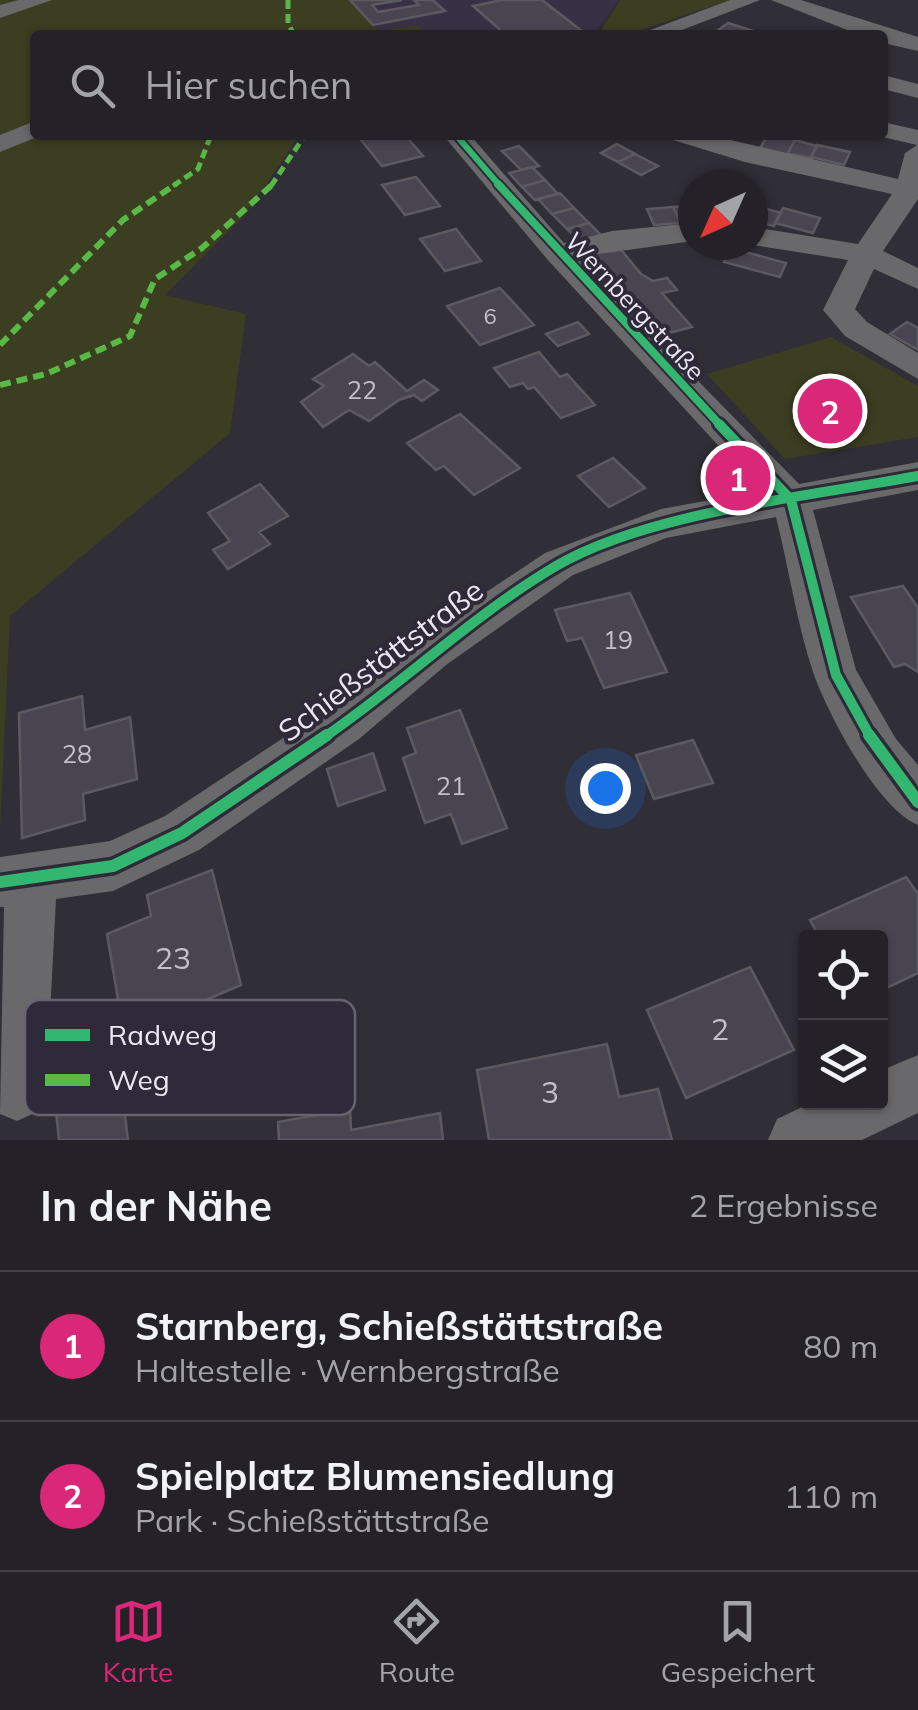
<!DOCTYPE html>
<html lang="de">
<meta charset="utf-8">
<style>
:root{--surface:#242228;--page:#302f34;--text:#f1f3f6;--muted:#a3a4a8;--line:#413f45;--accent:#db2777}
body{margin:0;font-family:Mulish,sans-serif;background:var(--page);color:var(--text)}
.controls{position:absolute;right:30px;bottom:30px;display:grid;overflow:hidden;border-radius:10px;box-shadow:0 2px 8px #0004}
.controls button{width:90px;height:90px;display:grid;place-items:center;padding:0;border:0;border-bottom:2px solid var(--line);background:var(--surface);color:var(--text);font:50px sans-serif}
.compass{position:absolute;left:678px;top:170px;width:90px;height:90px;border-radius:50%;background:var(--surface);box-shadow:0 2px 8px #0004;rotate:225deg}
.you{position:absolute;left:605px;top:788px;width:35px;height:35px;margin:-25px;border:8px solid #fff;border-radius:50%;background:#1a73e8;box-shadow:0 0 0 15px #1a73e833}
.badge{display:grid;place-items:center;width:65px;height:65px;border-radius:50%;background:var(--accent);color:#fff;font-size:32px;font-weight:700}
.pin{position:absolute;translate:-50% -50%;border:5px solid #fff;box-shadow:0 2px 10px #0006}
.list{margin:0;padding:0;list-style:none}
h2{display:flex;justify-content:space-between;align-items:center;height:130px;margin:0;padding:0 40px;font-size:42px}
h2 small{font-size:32px;font-weight:400;color:var(--muted)}
.list li{display:grid;grid-template-columns:65px 1fr auto;gap:30px;align-items:center;box-sizing:border-box;height:150px;padding:0 40px;border-top:2px solid var(--line)}
.list b{display:block;font-size:38px;white-space:nowrap}
.list p{margin:0;font-size:32px;white-space:nowrap;color:var(--muted)}
.list em{font-size:32px;font-style:normal;color:var(--muted)}
.icon{flex:none;width:55px;height:55px;fill:none;stroke:currentColor;stroke-width:2;stroke-linecap:round;stroke-linejoin:round}
.map{position:relative;flex:none;width:918px;height:1140px;overflow:hidden}
.search{position:absolute;background:var(--surface);box-shadow:0 2px 8px #0004;left:30px;right:30px;top:30px;height:110px;display:flex;align-items:center;gap:25px;box-sizing:border-box;padding:0 35px;border-radius:10px;color:var(--muted);font-size:38px}
.sheet{height:430px;background:var(--surface)}
nav{display:flex;justify-content:space-around;align-items:center;box-sizing:border-box;height:140px;border-top:2px solid var(--line);background:var(--surface);font-size:28px;color:var(--muted)}
nav a{display:grid;justify-items:center;gap:5px}
nav .on{color:var(--accent)}
.map>svg:first-child{display:block}
.built{fill:#383145}
.green{fill:#3b3e21}
.building{fill:#494550;stroke:#5c5a61;stroke-width:2.5}
.lines{fill:none;stroke-linecap:round;stroke-linejoin:round}
.minor{fill:#69686b;fill-rule:evenodd}
.quiet-far1{stroke:#58b947;stroke-width:5;stroke-dasharray:9 5;stroke-linecap:butt}
.quiet{stroke:#58b947;stroke-width:6;stroke-dasharray:11 6;stroke-linecap:butt}
.cycleway-far3-casing{stroke:#2f2a39;stroke-width:10}
.cycleway-far2-casing{stroke:#2f2a39;stroke-width:12}
.cycleway-far1-casing{stroke:#2f2a39;stroke-width:16}
.cycleway-casing{stroke:#2f2a39;stroke-width:19}
.cycleway-far3{stroke:#33b770;stroke-width:6}
.cycleway-far2{stroke:#33b770;stroke-width:8}
.cycleway-far1{stroke:#33b770;stroke-width:10}
.cycleway{stroke:#33b770;stroke-width:12}
.labels{text-anchor:middle;stroke-width:8;stroke-linejoin:round;paint-order:stroke}
.far-number-label{font-size:22px;fill:#c2bfca}
.far-street-label{font-size:25px;fill:#ebe8f2;stroke:#2f2a39}
.number-label{font-size:25px;fill:#c2bfca}
.street-label{font-size:30px;fill:#ebe8f2;stroke:#2f2a39}
.near-number-label{font-size:30px;fill:#c2bfca}
.key{fill:#2f2a39;stroke:#676370;stroke-width:2.5}
.key-label{font-size:28px;fill:#ebe8f2}
</style>
<div class="map">
<svg width="918" height="1140" viewBox="0 0 918 1140">
<rect width="100%" height="100%" fill="#302e36"/>
<path class="built" d="M350,0H619L592,35H419V26L379,31Z"/>
<path class="green" d="M0,0H350L379,31L419,25L422,33L35,35V135H300L244,216L165,295L246,314L230,433L10,616L0,832Z
M620,0H730L625,35H598Z
M831,337L918,386V437L785,459L707,374Z"/>
<path class="building" d="M350,0H402L372,5L378,12L419,5L414,0H433L445,11L373,25Z
M502,0H542L587,35H506L473,6Z
M728,23L763,34L717,31Z
M357,135H405L423,156L382,166Z
M768,135H776L795,140L787,155L760,148Z
M795,140L817,146L810,158L788,153Z
M617,144L635,154L618,162L601,153Z
M817,145L850,152L844,165L811,157Z
M519,146L539,166L521,170L502,151Z
M635,154L658,166L641,175L618,162Z
M532,167L545,180L522,187L509,173Z
M416,177L440,206L405,215L382,185Z
M545,180L558,194L535,200L522,187Z
M560,193L574,208L552,214L538,199Z
M753,205L781,213L774,226L753,221Z
M693,206V223H681L673,207Z
M673,207L681,223L654,225L647,209Z
M574,208L589,223L567,229L552,214Z
M783,208L820,218L813,233L775,223Z
M589,223L605,239L583,246L567,229Z
M456,229L481,261L445,271L420,239Z
M617,245L641,274L653,281L667,278L677,290L662,293L692,327L665,334L592,251Z
M731,248L786,263L780,277L724,262Z
M500,288L534,325L480,345L447,306Z
M578,322L589,334L558,346L546,334Z
M907,322L918,328V350L890,334Z
M539,352L560,377L567,374L595,405L561,418L534,387L528,389L523,383L510,387L494,368Z
M353,354L369,366L375,362L407,391L424,380L438,390L422,401L414,395L399,400L369,421L349,410L323,427L301,402L324,386L313,379Z
M460,414L520,468L474,495L444,466L436,470L407,443Z
M613,458L645,488L609,507L578,476Z
M260,484L288,516L259,532L270,544L228,569L213,550L230,541L208,513Z
M903,586L918,608V672L905,664L894,667L851,597Z
M630,593L667,672L604,688L582,638L567,641L555,610Z
M82,696L85,730L130,717L137,779L83,794L85,820L22,838L19,713Z
M460,710L507,828L462,844L451,814L425,823L403,758L416,753L407,728Z
M693,740L713,783L654,799L636,755Z
M373,753L385,790L338,806L327,769Z
M212,870L241,985L124,1035L107,934L151,916L147,895Z
M906,877L918,894V973L880,991V938H820L810,920Z
M750,967L794,1050L686,1098L647,1010Z
M607,1044L619,1097L658,1089L672,1140H489L477,1070Z
M120,1075L128,1140H59L55,1102Z
M350,1109L351,1130L440,1113L443,1140H279L278,1122Z"/>
<g class="lines">
<path class="minor" d="M19,0H52L0,18V5Z
M730,0H760L669,35H637Z
M771,0H801L918,37V51L883,43V35H860Z
M883,75L918,84V98L883,89Z
M35,121V135H42L0,152V135Z
M883,122L918,130V199L883,251L918,268V289L874,269L855,309L867,322L918,353V379L845,336L823,310L848,260L753,245V227L858,244L892,194L745,162L673,140L669,135H709L898,179L905,153L917,145L874,135H883Z
M443,135H470L564,243L612,231L693,223V241L577,257L799,484L918,462V490L813,510L856,670L896,739L918,765V825C878,809 829,716 814,675C797,625 789,569 776,517L666,538L573,575L446,665L359,739L199,850L113,891L56,899L46,1092L37,1112L17,1121L0,1114L4,907H0V857L110,841L165,816L327,709L416,639L545,553L661,509L760,491L547,259Z
M918,1055V1113L862,1140H768L777,1119L813,1102H880V1071Z"/>
<path class="quiet-far1" d="M288,0V23L294,35
M173,186L198,169L211,135
M271,186L305,135"/>
<path class="quiet" d="M0,345L123,220L176,184
M0,385L46,374L130,336L155,279L202,248L273,184"/>
<defs>
<path id="cycleway-far3" d="M456,135L500,186"/>
<path id="cycleway-far2" d="M498,184L721,426"/>
<path id="cycleway-far1" d="M719,424L791,500L836,675L871,738
M323,738C403,683 473,615 556,566C648,512 812,496 918,476"/>
<path id="cycleway" d="M869,735L918,802
M0,882L113,866L182,833L327,735"/>
</defs>
<use href="#cycleway-far3" class="cycleway-far3-casing"/>
<use href="#cycleway-far2" class="cycleway-far2-casing"/>
<use href="#cycleway-far1" class="cycleway-far1-casing"/>
<use href="#cycleway" class="cycleway-casing"/>
<use href="#cycleway-far3" class="cycleway-far3"/>
<use href="#cycleway-far2" class="cycleway-far2"/>
<use href="#cycleway-far1" class="cycleway-far1"/>
<use href="#cycleway" class="cycleway"/>
</g>
<g class="labels">
<g class="far-number-label">
<text x="490" y="324">6</text>
</g>
<g class="far-street-label">
<text transform="translate(635 306) rotate(47)" y="9">Wernbergstraße</text>
</g>
<g class="number-label">
<text x="362" y="399">22</text>
<text x="618" y="649">19</text>
<text x="77" y="763">28</text>
<text x="451" y="795">21</text>
</g>
<g class="street-label">
<text transform="translate(381 661) rotate(-37)" y="10">Schießstättstraße</text>
</g>
<g class="near-number-label">
<text x="173" y="969">23</text>
<text x="720" y="1040">2</text>
<text x="550" y="1103">3</text>
</g>
</g>
<rect x="25" y="1000" width="330" height="115" rx="15" class="key"/>
<rect x="45" y="1029" width="45" height="12" fill="#33b770"/>
<rect x="45" y="1074" width="45" height="12" fill="#58b947"/>
<g class="key-label">
<text x="108" y="1045">Radweg</text>
<text x="108" y="1090">Weg</text>
</g>
</svg>
<div class="controls">
<button><svg class="icon" aria-label="locate" viewBox="0 0 24 24"><circle cx="12" cy="12" r="6"/><path d="M12 2v4M12 18v4M2 12h4M18 12h4"/></svg></button>
<button><svg class="icon" aria-label="layers" viewBox="0 0 24 24"><path d="M12 4l9 5-9 5-9-5zM3 14l9 5 9-5"/></svg></button>
</div>
<svg class="compass" viewBox="-18 -18 36 36"><path d="M0-13l5 13h-10z" fill="#e53935"/><path d="M0 13l5-13h-10z" fill="#a3a4a8"/></svg>
<div class="you"></div>
<div class="pin badge" style="left:738px;top:478px">1</div>
<div class="pin badge" style="left:830px;top:411px">2</div>
<div class="search"><svg class="icon" aria-label="search" viewBox="0 0 24 24"><circle cx="10" cy="10" r="6"/><path d="M15 15l6 6"/></svg>Hier suchen</div>
</div>
<section class="sheet">
<h2>In der Nähe<small>2 Ergebnisse</small></h2>
<ul class="list">
<li><span class="badge">1</span><div><b>Starnberg, Schießstättstraße</b><p>Haltestelle · Wernbergstraße</p></div><em>80 m</em></li>
<li><span class="badge">2</span><div><b>Spielplatz Blumensiedlung</b><p>Park · Schießstättstraße</p></div><em>110 m</em></li>
</ul>
</section>
<nav>
<a class="on"><svg class="icon" aria-label="map" viewBox="0 0 24 24"><path d="M3 6l6-2 6 2 6-2v14l-6 2-6-2-6 2zM9 4v14M15 6v14"/></svg>Karte</a>
<a><svg class="icon" aria-label="directions" viewBox="0 0 24 24"><path d="M12 3l9 9-9 9-9-9zM9 14v-3h6M13 9l2 2-2 2"/></svg>Route</a>
<a><svg class="icon" aria-label="saved" viewBox="0 0 24 24"><path d="M7 4h10v16l-5-4-5 4z"/></svg>Gespeichert</a>
</nav>
